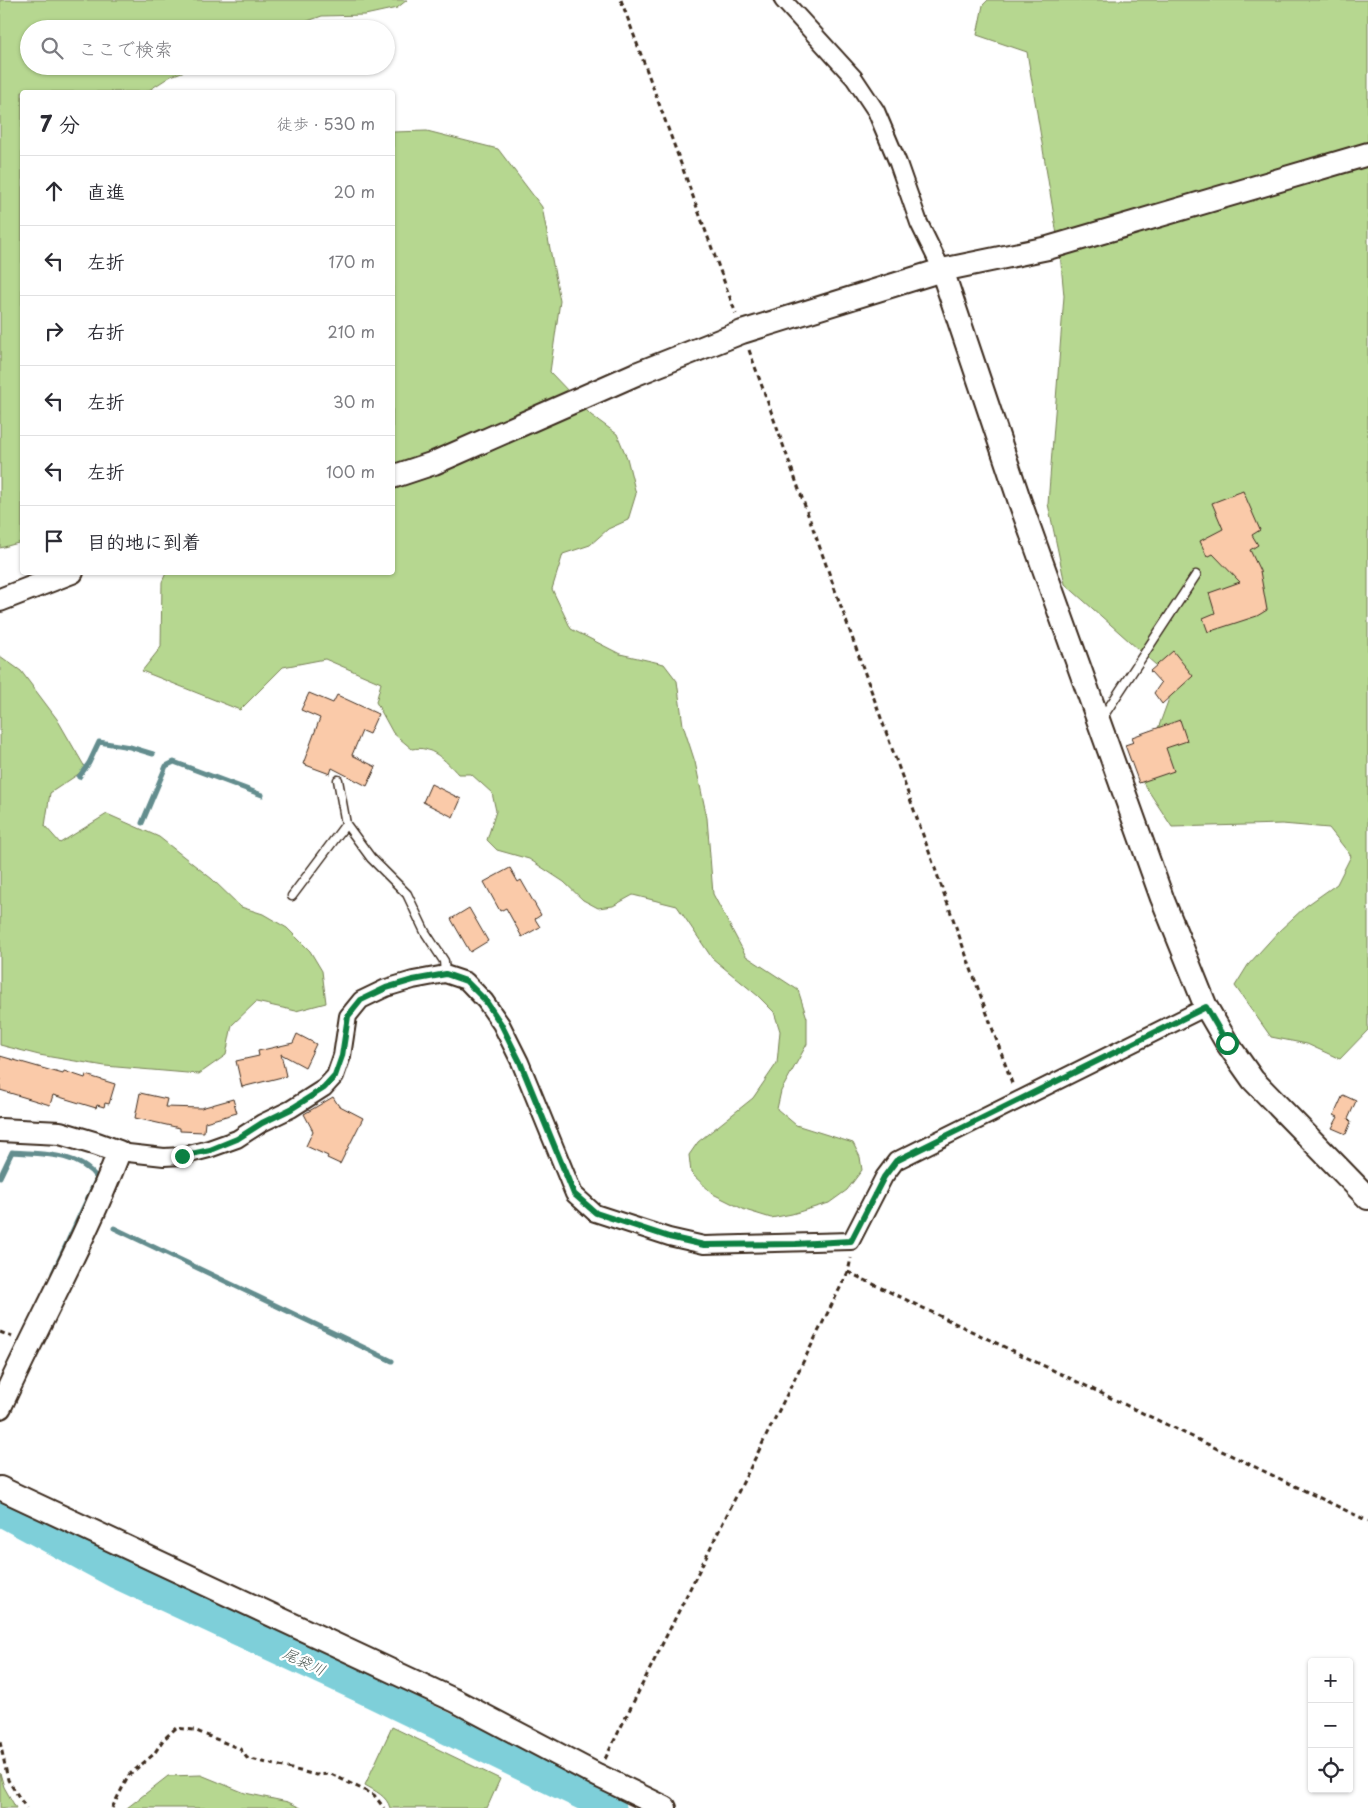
<!DOCTYPE html>
<html lang="ja">
<meta charset="utf-8">
<style>
:root{--surface:#fff;--page:#f7f7f7;--text:#2b2b33;--muted:#7c7c81;--line:#e1e1e2}
body{margin:0;font-family:"Playpen Sans","Klee One",sans-serif;background:var(--page);color:var(--text)}
.controls{position:absolute;right:15px;bottom:15px;display:grid;overflow:hidden;border-radius:5px;box-shadow:0 1px 4px #0004}
.controls button{width:45px;height:45px;display:grid;place-items:center;padding:0;border:0;border-bottom:1px solid var(--line);background:var(--surface);color:var(--text);font:25px sans-serif}
.stop{position:absolute;width:15px;height:15px;margin:-11px;border:4px solid #0b8043;border-radius:50%;background:#fff}
.stop.end{background:#0b8043;border-color:#fff;box-shadow:0 1px 5px #0008}
.list{margin:0;padding:0;list-style:none}
h2{display:flex;justify-content:space-between;align-items:center;height:65px;margin:0;padding:0 20px;font-size:21px}
h2 small{font-size:16px;font-weight:400;color:var(--muted)}
.list li{display:grid;grid-template-columns:32px 1fr auto;gap:15px;align-items:center;box-sizing:border-box;height:70px;padding:0 20px;border-top:1px solid var(--line)}
.list b{display:block;font-size:19px;white-space:nowrap}
.list em{font-size:16px;font-style:normal;color:var(--muted)}
.icon{flex:none;width:28px;height:28px;fill:none;stroke:currentColor;stroke-width:2;stroke-linecap:round;stroke-linejoin:round}
.map{position:relative;flex:none;width:1368px;height:1808px;overflow:hidden}
.search{position:absolute;background:var(--surface);box-shadow:0 1px 4px #0004;left:20px;top:20px;width:375px;height:55px;display:flex;align-items:center;gap:12px;box-sizing:border-box;padding:0 18px;border-radius:28px;color:var(--muted);font-size:19px}
.panel{position:absolute;background:var(--surface);box-shadow:0 1px 4px #0004;left:20px;top:90px;width:375px;height:485px;border-radius:5px}
.map>svg:first-child{display:block}
.green{fill:#b6d790;stroke:#788057}
.lines{fill:none;stroke-linecap:round;stroke-linejoin:round}
.stream{stroke:#638d8e;stroke-width:5}
.river{stroke:#7ecfd9;stroke-width:31}
.building{fill:#facaa9;stroke:#3b2a1e}
.lane-casing{stroke:#3b2a1e;stroke-width:11}
.street-casing{stroke:#3b2a1e;stroke-width:20}
.secondary-casing{stroke:#3b2a1e;stroke-width:26}
.path{stroke:#3b2a1e;stroke-width:3;stroke-dasharray:5 4;stroke-linecap:butt}
.lane{stroke:#fff;stroke-width:8}
.street{stroke:#fff;stroke-width:16}
.secondary{stroke:#fff;stroke-width:22}
.route{stroke:#0b8043;stroke-width:6}
.labels{text-anchor:middle;stroke-width:4.5;stroke-linejoin:round;paint-order:stroke}
.water-label{font-size:15px;font-style:italic;fill:#4f5c56;stroke:#fff}
</style>
<div class="map">
<svg width="1368" height="1808" viewBox="0 0 1368 1808">
<rect width="100%" height="100%" fill="#fff"/>
<filter id="ink" filterUnits="userSpaceOnUse"><feTurbulence type="fractalNoise" baseFrequency=".02" numOctaves="2"/><feDisplacementMap in="SourceGraphic" scale="10" xChannelSelector="R" yChannelSelector="G"/><feConvolveMatrix kernelMatrix="1 2 1 2 8 2 1 2 1" color-interpolation-filters="sRGB"/></filter>
<g filter="url(#ink)">
<path class="green" d="M0,0H407L397,8L365,15L322,16L285,29H29V66H198L171,76L146,92H22V542L0,548Z
M988,0H1368V1030L1340,1059L1307,1044L1271,1037L1235,986L1248,965L1279,931L1306,906L1337,884L1351,856L1329,828L1282,824L1172,827L1140,778L1175,682L1065,584L1048,504L1064,296L1060,253L1027,52L977,35L983,5Z
M427,131L498,149L542,207L560,301L550,372L591,415L617,434L627,458L636,494L628,520L608,529L590,545L563,554L552,589L571,629L620,654L664,664L677,681L683,725L695,762L707,818L713,894L746,956L798,990L807,1018V1044L781,1091L777,1109L796,1125L853,1143L860,1157L862,1170L847,1190L829,1203L792,1214L771,1218L745,1210L713,1194L691,1173L689,1155L698,1142L753,1098L777,1063L780,1031L774,1012L758,996L712,958L677,906L633,895L613,906L598,908L583,900L564,882L529,859L497,850L487,840L496,811L492,793L471,774H458C445,760 431,745 412,749L393,733L376,702L381,683L325,659L283,667L240,710L142,671L161,647L162,582L166,573L392,572L393,132Z
M0,656L21,671L57,719L86,769L50,793L45,826L60,843L107,814L159,837L212,879L241,907L263,914L287,928L310,951L322,971L326,1003L296,1011L256,1002L232,1025L226,1055L199,1074L105,1066L39,1055L0,1045Z
M392,1727L500,1779L487,1808H390C387,1796 375,1791 365,1785Z
M0,1773L4,1787L16,1808H0Z
M201,1775L245,1793L288,1802L301,1808H127L168,1776Z"/>
<g class="lines">
<path class="stream" d="M79,777L89,763L99,742L130,747L153,754
M142,823L166,766L174,762L262,795
M0,1177L12,1152C41,1154 78,1152 97,1178L53,1273
M114,1228L392,1361"/>
<path class="river" d="M0,1510L116,1573L361,1687L611,1808"/>
</g>
<path class="building" d="M1243,491L1260,530L1252,535L1258,545L1250,550L1260,571L1267,610L1257,616L1208,632L1203,618L1215,613L1209,593L1240,582L1213,554L1207,557L1200,541L1223,529L1212,503Z
M1173,651L1193,676L1162,704L1154,693L1161,683L1150,671Z
M309,693L333,703L337,695L378,714L369,734L362,731L352,755L376,767L367,786L332,768L330,774L303,764L320,718L301,710Z
M1180,720L1187,741L1166,748L1174,771L1139,783L1125,745L1134,742L1132,737Z
M431,784L461,799L453,817L423,802Z
M510,868L518,882L521,880L541,915L535,919L540,927L522,937L506,908L500,911L484,882Z
M469,908L488,941L470,952L451,919Z
M297,1034L316,1044L305,1067L281,1054L286,1076L242,1087L236,1061L259,1056L258,1051L293,1043Z
M0,1056L63,1074L64,1071L85,1078L86,1075L115,1084L109,1104L105,1103L104,1107L97,1105L96,1108L53,1095L50,1105L0,1090Z
M140,1093L167,1099L165,1107L201,1108L233,1099L237,1113L205,1122L204,1132L180,1131V1128L135,1118Z
M1343,1095L1356,1101L1348,1119L1351,1122L1346,1134L1332,1128L1338,1117L1334,1115Z
M333,1097L338,1105L363,1118L340,1164L327,1158L328,1156L306,1146L313,1131L304,1114Z"/>
<g class="lines">
<defs>
<path id="lane" d="M1102,718L1196,575
M338,780L346,824
M292,896L346,824L371,858L407,894L425,932L444,961L445,974"/>
<path id="street" d="M783,0L854,78L876,111L898,163L919,223L942,270
M119,1152L164,1157L182,1156L209,1149L237,1139L262,1123L291,1109L324,1088L335,1076L342,1056L348,1016L361,1000L386,988L413,980L445,974L466,981L485,1001L501,1024L520,1062L574,1194L595,1213L669,1237L704,1245L851,1241L884,1177L896,1161L1206,1007"/>
<path id="secondary" d="M942,270L1020,502L1162,898L1206,1007L1227,1043L1253,1080L1368,1198
M392,477L434,463L636,374L742,332L942,270L1048,248L1368,154
M0,600L72,572
M0,1130L60,1133L97,1144L119,1152C85,1240 39,1322 0,1407
M0,1488L456,1701L597,1775L665,1808"/>
</defs>
<use href="#lane" class="lane-casing"/>
<use href="#street" class="street-casing"/>
<use href="#secondary" class="secondary-casing"/>
<path class="path" d="M621,0L736,314
M749,350L1013,1086
M848,1272L1368,1521
M0,1332L12,1337
M0,1742L8,1780L26,1808
M605,1759L848,1272L851,1258
M112,1808L129,1775L154,1754L163,1740L176,1728L194,1730L240,1749L247,1758L316,1775L331,1774L374,1795L384,1808"/>
<use href="#lane" class="lane"/>
<use href="#street" class="street"/>
<use href="#secondary" class="secondary"/>
</g>
</g>
<g class="lines" filter="url(#ink)">
<path class="route" d="M182,1156L210,1150L237,1139L262,1123L291,1109L324,1088L335,1076L342,1056L348,1016L361,1000L386,988L413,980L446,974L466,981L485,1000L501,1024L520,1062L574,1194L596,1213L669,1237L704,1245L796,1244L851,1241L884,1177L896,1161L1206,1007L1227,1043"/>
</g>
<g class="labels">
<g class="water-label">
<text transform="translate(304 1662) rotate(25)" y="5">尾袋川</text>
</g>
</g>
</svg>
<div class="controls">
<button>+</button>
<button>−</button>
<button><svg class="icon" aria-label="locate" viewBox="0 0 24 24"><circle cx="12" cy="12" r="6"/><path d="M12 2v4M12 18v4M2 12h4M18 12h4"/></svg></button>
</div>
<div class="stop" style="left:1227px;top:1043px"></div>
<div class="stop end" style="left:182px;top:1156px"></div>
<div class="search"><svg class="icon" aria-label="search" viewBox="0 0 24 24"><circle cx="10" cy="10" r="6"/><path d="M15 15l6 6"/></svg>ここで検索</div>
<section class="panel">
<h2>7 分<small>徒歩 · 530 m</small></h2>
<ul class="list">
<li><svg class="icon" aria-label="ahead" viewBox="0 0 24 24"><path d="M12 20V5M6 11l6-6 6 6"/></svg><div><b>直進</b></div><em>20 m</em></li>
<li><svg class="icon" aria-label="left" viewBox="0 0 24 24"><path d="M17 20v-9H6M10 6l-5 5 5 5"/></svg><div><b>左折</b></div><em>170 m</em></li>
<li><svg class="icon" aria-label="right" viewBox="0 0 24 24"><path d="M7 20v-9h11M14 6l5 5-5 5"/></svg><div><b>右折</b></div><em>210 m</em></li>
<li><svg class="icon" aria-label="left" viewBox="0 0 24 24"><path d="M17 20v-9H6M10 6l-5 5 5 5"/></svg><div><b>左折</b></div><em>30 m</em></li>
<li><svg class="icon" aria-label="left" viewBox="0 0 24 24"><path d="M17 20v-9H6M10 6l-5 5 5 5"/></svg><div><b>左折</b></div><em>100 m</em></li>
<li><svg class="icon" aria-label="arrive" viewBox="0 0 24 24"><path d="M6 21V4h12l-3 4 3 4H6"/></svg><div><b>目的地に到着</b></div></li>
</ul>
</section>
</div>
